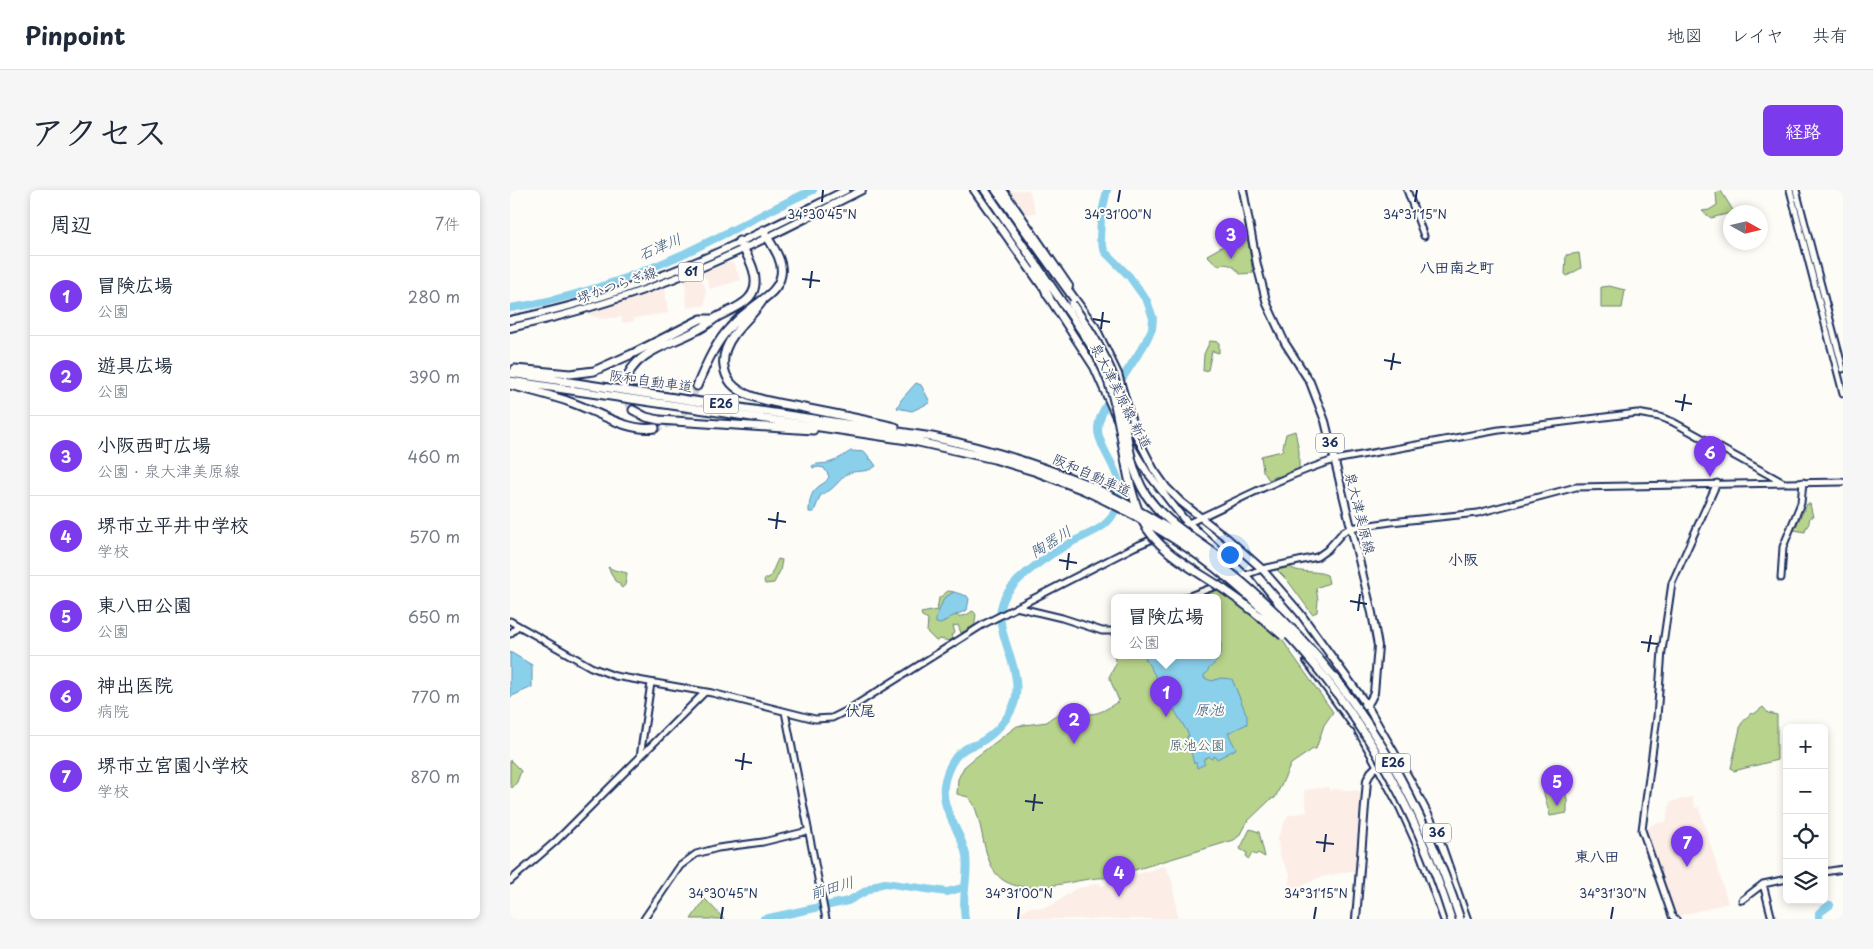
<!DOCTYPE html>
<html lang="ja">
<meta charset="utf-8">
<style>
:root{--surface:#fff;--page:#f6f6f7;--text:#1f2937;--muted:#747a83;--line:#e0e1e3;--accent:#7c3aed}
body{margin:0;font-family:"Playpen Sans","Klee One",sans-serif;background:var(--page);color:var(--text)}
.controls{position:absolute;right:15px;bottom:15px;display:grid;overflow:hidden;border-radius:8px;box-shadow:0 2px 8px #0003}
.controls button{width:45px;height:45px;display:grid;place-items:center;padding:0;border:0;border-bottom:1px solid var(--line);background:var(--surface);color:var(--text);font:25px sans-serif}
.compass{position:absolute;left:1213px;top:15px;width:45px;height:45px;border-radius:50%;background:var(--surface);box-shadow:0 2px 8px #0003;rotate:98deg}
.you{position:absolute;left:719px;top:364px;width:18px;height:18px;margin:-12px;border:4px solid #fff;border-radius:50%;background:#1a73e8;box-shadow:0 0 0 8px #1a73e833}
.badge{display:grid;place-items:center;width:32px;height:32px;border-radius:50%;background:var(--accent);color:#fff;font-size:16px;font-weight:700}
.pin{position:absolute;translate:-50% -41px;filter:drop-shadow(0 1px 2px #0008)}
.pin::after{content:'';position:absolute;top:26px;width:18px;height:15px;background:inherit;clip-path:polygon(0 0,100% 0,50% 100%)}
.popup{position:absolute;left:601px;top:404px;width:110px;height:65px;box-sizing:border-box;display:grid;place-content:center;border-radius:8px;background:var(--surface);filter:drop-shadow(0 1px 4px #0005);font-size:16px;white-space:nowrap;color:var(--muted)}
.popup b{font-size:19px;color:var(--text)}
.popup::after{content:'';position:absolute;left:50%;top:100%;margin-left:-10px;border:10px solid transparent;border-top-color:var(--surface)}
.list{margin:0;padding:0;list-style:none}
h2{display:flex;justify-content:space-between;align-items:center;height:65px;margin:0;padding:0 20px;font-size:21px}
h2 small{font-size:16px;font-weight:400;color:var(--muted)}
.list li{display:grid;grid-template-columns:32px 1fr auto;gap:15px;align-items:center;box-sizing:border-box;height:80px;padding:0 20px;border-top:1px solid var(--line)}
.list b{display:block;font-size:19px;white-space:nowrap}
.list p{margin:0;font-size:16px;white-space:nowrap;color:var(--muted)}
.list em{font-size:16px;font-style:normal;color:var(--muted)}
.icon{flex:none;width:28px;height:28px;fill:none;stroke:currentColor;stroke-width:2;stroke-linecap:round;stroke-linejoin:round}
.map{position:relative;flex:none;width:1333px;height:729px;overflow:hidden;border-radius:8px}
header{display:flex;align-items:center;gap:30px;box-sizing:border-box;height:70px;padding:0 25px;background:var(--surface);border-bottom:1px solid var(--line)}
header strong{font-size:24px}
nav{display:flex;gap:28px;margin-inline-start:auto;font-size:18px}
.intro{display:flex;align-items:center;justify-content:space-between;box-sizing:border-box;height:120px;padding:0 30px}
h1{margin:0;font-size:35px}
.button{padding:12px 22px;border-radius:8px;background:var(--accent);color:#fff;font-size:18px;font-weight:700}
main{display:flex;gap:30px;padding:0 30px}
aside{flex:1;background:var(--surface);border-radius:8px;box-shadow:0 2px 8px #0003}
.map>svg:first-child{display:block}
.built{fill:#fcede6}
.green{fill:#b8d38b;stroke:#6a8174}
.water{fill:#8ad0eb;stroke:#5e90b3}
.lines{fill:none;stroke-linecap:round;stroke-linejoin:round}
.river{stroke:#8ad0eb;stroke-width:8}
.highway-tunnel{stroke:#d0d3d8;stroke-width:7;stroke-dasharray:7 3.5;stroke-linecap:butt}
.minor-casing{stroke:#1b2f5e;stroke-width:9}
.major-casing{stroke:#1b2f5e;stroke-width:10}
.highway-casing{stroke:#1b2f5e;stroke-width:11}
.minor{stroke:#fdfcf7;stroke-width:5}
.major{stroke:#fdfcf7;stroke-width:6}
.highway{stroke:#fdfcf7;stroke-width:7}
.highway-bridge-casing{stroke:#1b2f5e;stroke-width:11;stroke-linecap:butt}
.highway-bridge{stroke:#fdfcf7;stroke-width:7}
.ticks{fill:none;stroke:#1b2f5e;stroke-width:2}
.labels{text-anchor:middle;stroke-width:4;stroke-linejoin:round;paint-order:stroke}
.shield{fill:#fdfcf7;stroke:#5f6c8c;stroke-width:1}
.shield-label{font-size:12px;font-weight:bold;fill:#1b2f5e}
.street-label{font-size:14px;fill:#1b2f5e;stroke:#fdfcf7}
.park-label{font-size:14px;fill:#425869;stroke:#fdfcf7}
.water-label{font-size:15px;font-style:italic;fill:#375781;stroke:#fdfcf7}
.neighbourhood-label{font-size:15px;font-weight:bold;fill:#1b2f5e;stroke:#fdfcf7}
.ticks-label{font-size:12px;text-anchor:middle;fill:#1b2f5e;stroke:#fdfcf7;stroke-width:4;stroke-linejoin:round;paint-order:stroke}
</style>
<header>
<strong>Pinpoint</strong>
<nav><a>地図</a><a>レイヤ</a><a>共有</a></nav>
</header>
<div class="intro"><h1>アクセス</h1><a class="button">経路</a></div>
<main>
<aside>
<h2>周辺<small>7件</small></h2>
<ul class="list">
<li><span class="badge">1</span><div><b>冒険広場</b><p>公園</p></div><em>280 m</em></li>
<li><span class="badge">2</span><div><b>遊具広場</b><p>公園</p></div><em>390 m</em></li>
<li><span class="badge">3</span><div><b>小阪西町広場</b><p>公園 · 泉大津美原線</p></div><em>460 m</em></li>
<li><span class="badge">4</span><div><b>堺市立平井中学校</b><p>学校</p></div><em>570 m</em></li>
<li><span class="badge">5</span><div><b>東八田公園</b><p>公園</p></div><em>650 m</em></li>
<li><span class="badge">6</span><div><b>神出医院</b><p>病院</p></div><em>770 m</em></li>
<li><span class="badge">7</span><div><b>堺市立宮園小学校</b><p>学校</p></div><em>870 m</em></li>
</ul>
</aside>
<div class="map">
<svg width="1333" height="729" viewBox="0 0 1333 729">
<rect width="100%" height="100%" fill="#fdfcf7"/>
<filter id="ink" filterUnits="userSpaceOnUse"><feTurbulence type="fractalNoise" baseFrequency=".02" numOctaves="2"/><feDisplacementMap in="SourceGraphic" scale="10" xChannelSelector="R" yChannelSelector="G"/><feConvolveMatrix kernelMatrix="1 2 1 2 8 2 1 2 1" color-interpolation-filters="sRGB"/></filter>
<g filter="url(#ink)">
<path class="built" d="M519,0L526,23L517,24L500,1Z
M217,73H223L231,90L200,99L197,89L191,84Z
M186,86L187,89L192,90L196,100L195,115L177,118L175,90Z
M155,98L158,123L124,128V131L113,133L111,127L91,129L77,124Z
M818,597L820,602L822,599L852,601L846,680L810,687L790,697L778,699L780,684L769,664L768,647L778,625L797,622L794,600Z
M1182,607L1185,618L1189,617L1218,713L1169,726L1164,723L1135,641L1145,633L1156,632L1160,612Z
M653,676L656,678L662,691L668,729H507L512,721L521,717L532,718L543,715L565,699L590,693L591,696Z"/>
<path class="green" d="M1211,1L1224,22L1201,28L1192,21L1199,20L1207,15L1206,3Z
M731,46L738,51L743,83L730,84C723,75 719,73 707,75L697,65Z
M1069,63L1071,78L1057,86L1055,84L1056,65Z
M1099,96L1115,100L1112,118H1091V97Z
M700,151L709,152V163L702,161L698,180L693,181L694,164Z
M785,241L789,261V280L769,289L767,286L759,290L753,281L751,266L772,261L776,244Z
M1297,314H1300L1303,327H1300L1298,337H1296L1295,342L1284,340Z
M268,369L272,370L270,381L264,393L255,394L254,390L260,387Z
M777,375C788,385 803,379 817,385L819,393L806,398L808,410L807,422L802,424L778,391L765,378Z
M98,377L104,380L117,383L115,395L112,398L110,396V394L105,391Z
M727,392L765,436L777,457L823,522L814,535L806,559H803L781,574L765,608L761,609L738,631H737L729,646L724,650L598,688C566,685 500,718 481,675C472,656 472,632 463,613L458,607L447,604L448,589L454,577L466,567L507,536L537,532C549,517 570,527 587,523C595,521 602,515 609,511L599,487L606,474L604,466L605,453V466H707V408H682Z
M438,401L444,402L443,424C450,428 457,426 462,421C469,423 464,430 465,435L451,443L448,435L443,436L445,443L441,445L443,449L439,451L430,449L426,451L417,442L418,429L412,426L411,423L427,420L429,408Z
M1253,517L1258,523L1267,525V570L1224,581L1221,578L1231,534L1241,523L1244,524Z
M0,570L11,581L7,592L2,598L0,595Z
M1054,597L1057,609V623L1040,626L1033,600L1034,598Z
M740,639L749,642L755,667L748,663L746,665L742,663L739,669L736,667L737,663L730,659Z
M195,709L214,729H181Z"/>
<path class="water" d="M406,193L411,195L420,212L419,213L402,221L387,218L391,210Z
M341,261L355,262L359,267L358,269H361L366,276C356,284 347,279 337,284C333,286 325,297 320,300C317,302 313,304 310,306L304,322H299C299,314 300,303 307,298C312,293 317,293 319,286L314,278L309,277L303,278L302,276C307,273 312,274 318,273C326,271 334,265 341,261Z
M444,402L457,406L459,409L457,420L439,428L431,434L426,433V428L434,408Z
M707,442C713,452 713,465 704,474C700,478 698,478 697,483L694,485V488L702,491L711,488L722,489L737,526V534L718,543L726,559L707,569L705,566L701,569L699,566L693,570L695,574L687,578L686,572L684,574L677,546H679L678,543L656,506L658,505L652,494H650L635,468L637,466H707Z
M0,462L22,475V497L0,507Z"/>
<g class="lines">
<path class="river" d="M597,0L591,27L590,49L595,62L619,86L637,111L643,128L642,139L634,155L608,195
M0,118C71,108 141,81 204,49C237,33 269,15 303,0
M254,729L338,711L367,695L375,693L437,702L455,697
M455,729C451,707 459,687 456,665C451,639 428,619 435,590C438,579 444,565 455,559C459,556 464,556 469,553C484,545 500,528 505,511C515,471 472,433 500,399C514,382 541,364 560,353C578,343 599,339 606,318C615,294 605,281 595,261C592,254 588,247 588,240C588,227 596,216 602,205
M1309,729V723L1320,715"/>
<path class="highway-tunnel" d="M114,203L116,211L123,220
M145,238C175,231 176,224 187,196"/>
<defs>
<path id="minor" d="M897,0L914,46
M1280,0L1333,203
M1286,0L1333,179
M668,338C719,315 770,287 824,270L989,240L1127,223L1150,227L1163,232L1272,292
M1271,388L1273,357L1291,313L1293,292
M674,408L752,379L807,367L817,360L833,342L840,338L881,332L968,323L1066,297L1333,292
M506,417L552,428L592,441H605
M0,431L81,477L105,486L202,503L305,529L322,528L336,521L474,434L624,357L657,343
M0,444L8,436
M275,522L316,729
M130,567L141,493
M1314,682L1333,679
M0,691L46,651L195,502
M1253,694L1262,729
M1232,710L1253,694L1277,689
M134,729L170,676L186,664L208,658L253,652L298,641
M1166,729L1162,726L1132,640L1147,527L1152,461L1162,393L1207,293"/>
<path id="major" d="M464,0L531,95
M493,0L559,96
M733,0L747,75L757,114L775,153L800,192L815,231L862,423L868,456L864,503L860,511L845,522L843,531L890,617L908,657L934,729
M536,103L584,177L607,229
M0,130C48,120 96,107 142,89C209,65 273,31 336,0
M585,136L608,184L625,243L644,280L656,297L671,312L717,348L752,379L790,423L856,514L900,590L926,640L957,729
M0,138C64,124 128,104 188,79C244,56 298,27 352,0
M620,254L637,282L673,328L740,390L760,415
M797,471L844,536
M846,729L857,590L861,582L869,574"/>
<path id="highway" d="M475,0L556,118
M486,0L586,139
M526,81L539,107
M253,110C242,127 223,140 216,159C211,172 214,188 225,197C239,210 276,214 294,218C325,224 355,230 385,237
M5,179L60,184L84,181L122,164L191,129H204
M0,183L422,247C475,258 526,274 576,294
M0,191L404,251L484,269L527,282L574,300
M115,194C122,160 167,153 193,137C199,134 203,129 209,126C219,121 232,116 239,108C254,92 238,66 229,51
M0,195C20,200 40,205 60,212C87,221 116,242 145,238
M187,196C195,177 203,158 216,142C223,134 230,127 238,121C250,110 268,103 271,85C274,69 260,53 253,40
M123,220L136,227L149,230L303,240"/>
</defs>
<use href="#minor" class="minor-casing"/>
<use href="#major" class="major-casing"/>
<use href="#highway" class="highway-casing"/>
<use href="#minor" class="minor"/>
<use href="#major" class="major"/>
<use href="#highway" class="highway"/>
<defs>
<path id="highway-bridge" d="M562,114C581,141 599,169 608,201C617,234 617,274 635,303C653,332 687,349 713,370
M556,118C575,145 593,171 602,203C613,242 614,283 628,320
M576,294C767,382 886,532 950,729
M574,300C619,321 664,346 704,377C818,466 898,592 941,729
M632,330C649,364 690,382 719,403C738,416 756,431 773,446"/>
</defs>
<use href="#highway-bridge" class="highway-bridge-casing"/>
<use href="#highway-bridge" class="highway-bridge"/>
</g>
</g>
<path class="ticks" d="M312,12L313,0M608,12L610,0M905,12L907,0M292,89L310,91M300,98L302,81M583,129L600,132M591,139L593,122M874,170L891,173M881,180L884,163M1165,211L1182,214M1172,221L1175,204M258,329L276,332M266,339L268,322M549,370L567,373M557,380L559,363M840,411L857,414M848,421L850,404M1131,452L1148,454M1138,462L1141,445M225,570L242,573M232,580L234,563M515,611L533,613M523,621L525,604M806,652L824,654M814,662L816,644M211,729L213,717M508,729L509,717M804,729L806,717M1101,729L1103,717"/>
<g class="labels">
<g class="shield">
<rect x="168.5" y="72.5" width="25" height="19" rx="4"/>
<rect x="193.5" y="204.5" width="35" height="19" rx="4"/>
<rect x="806" y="243.5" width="28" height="19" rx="4"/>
<rect x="865.5" y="563.5" width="35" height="19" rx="4"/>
<rect x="913" y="633.5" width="28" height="19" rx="4"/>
</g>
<g class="shield-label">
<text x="181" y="86">61</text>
<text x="211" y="218">E26</text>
<text x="820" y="257">36</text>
<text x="883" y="577">E26</text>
<text x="927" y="647">36</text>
</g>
<g class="street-label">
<text transform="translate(107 95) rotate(-19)" y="5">堺かつらぎ線</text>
<text transform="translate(141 191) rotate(8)" y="5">阪和自動車道</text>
<text transform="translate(611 206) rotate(63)" y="5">泉大津美原線 新道</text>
<text transform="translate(582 285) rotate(24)" y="5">阪和自動車道</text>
<text transform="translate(850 323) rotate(76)" y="5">泉大津美原線</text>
</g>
<g class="park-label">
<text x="687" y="560">原池公園</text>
</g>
<g class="water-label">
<text transform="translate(150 57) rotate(-23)" y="5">石津川</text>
<text transform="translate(541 352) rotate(-32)" y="5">陶器川</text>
<text x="699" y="525">原池</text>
<text transform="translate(322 698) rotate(-16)" y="5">前田川</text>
</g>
<g class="neighbourhood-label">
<text x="947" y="83">八田南之町</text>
<text x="953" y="375">小阪</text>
<text x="350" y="526">伏尾</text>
<text x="1087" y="672">東八田</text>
</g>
</g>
<g class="ticks-label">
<text x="312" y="29">34°30'45"N</text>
<text x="608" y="29">34°31'00"N</text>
<text x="905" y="29">34°31'15"N</text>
<text x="213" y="708">34°30'45"N</text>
<text x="509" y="708">34°31'00"N</text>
<text x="806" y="708">34°31'15"N</text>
<text x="1103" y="708">34°31'30"N</text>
</g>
</svg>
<div class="controls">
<button>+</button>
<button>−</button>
<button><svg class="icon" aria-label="locate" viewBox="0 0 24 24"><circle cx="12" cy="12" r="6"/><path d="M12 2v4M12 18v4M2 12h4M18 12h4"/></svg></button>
<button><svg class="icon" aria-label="layers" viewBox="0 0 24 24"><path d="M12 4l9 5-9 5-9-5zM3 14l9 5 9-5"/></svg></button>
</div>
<svg class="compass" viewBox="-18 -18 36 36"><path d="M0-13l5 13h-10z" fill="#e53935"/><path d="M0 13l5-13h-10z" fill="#747a83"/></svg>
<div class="you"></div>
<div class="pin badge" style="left:656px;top:527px">1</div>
<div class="popup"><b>冒険広場</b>公園</div>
<div class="pin badge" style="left:564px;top:554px">2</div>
<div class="pin badge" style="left:721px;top:69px">3</div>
<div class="pin badge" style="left:609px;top:707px">4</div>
<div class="pin badge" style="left:1047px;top:616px">5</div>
<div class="pin badge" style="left:1200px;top:287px">6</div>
<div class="pin badge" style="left:1177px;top:677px">7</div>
</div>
</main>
